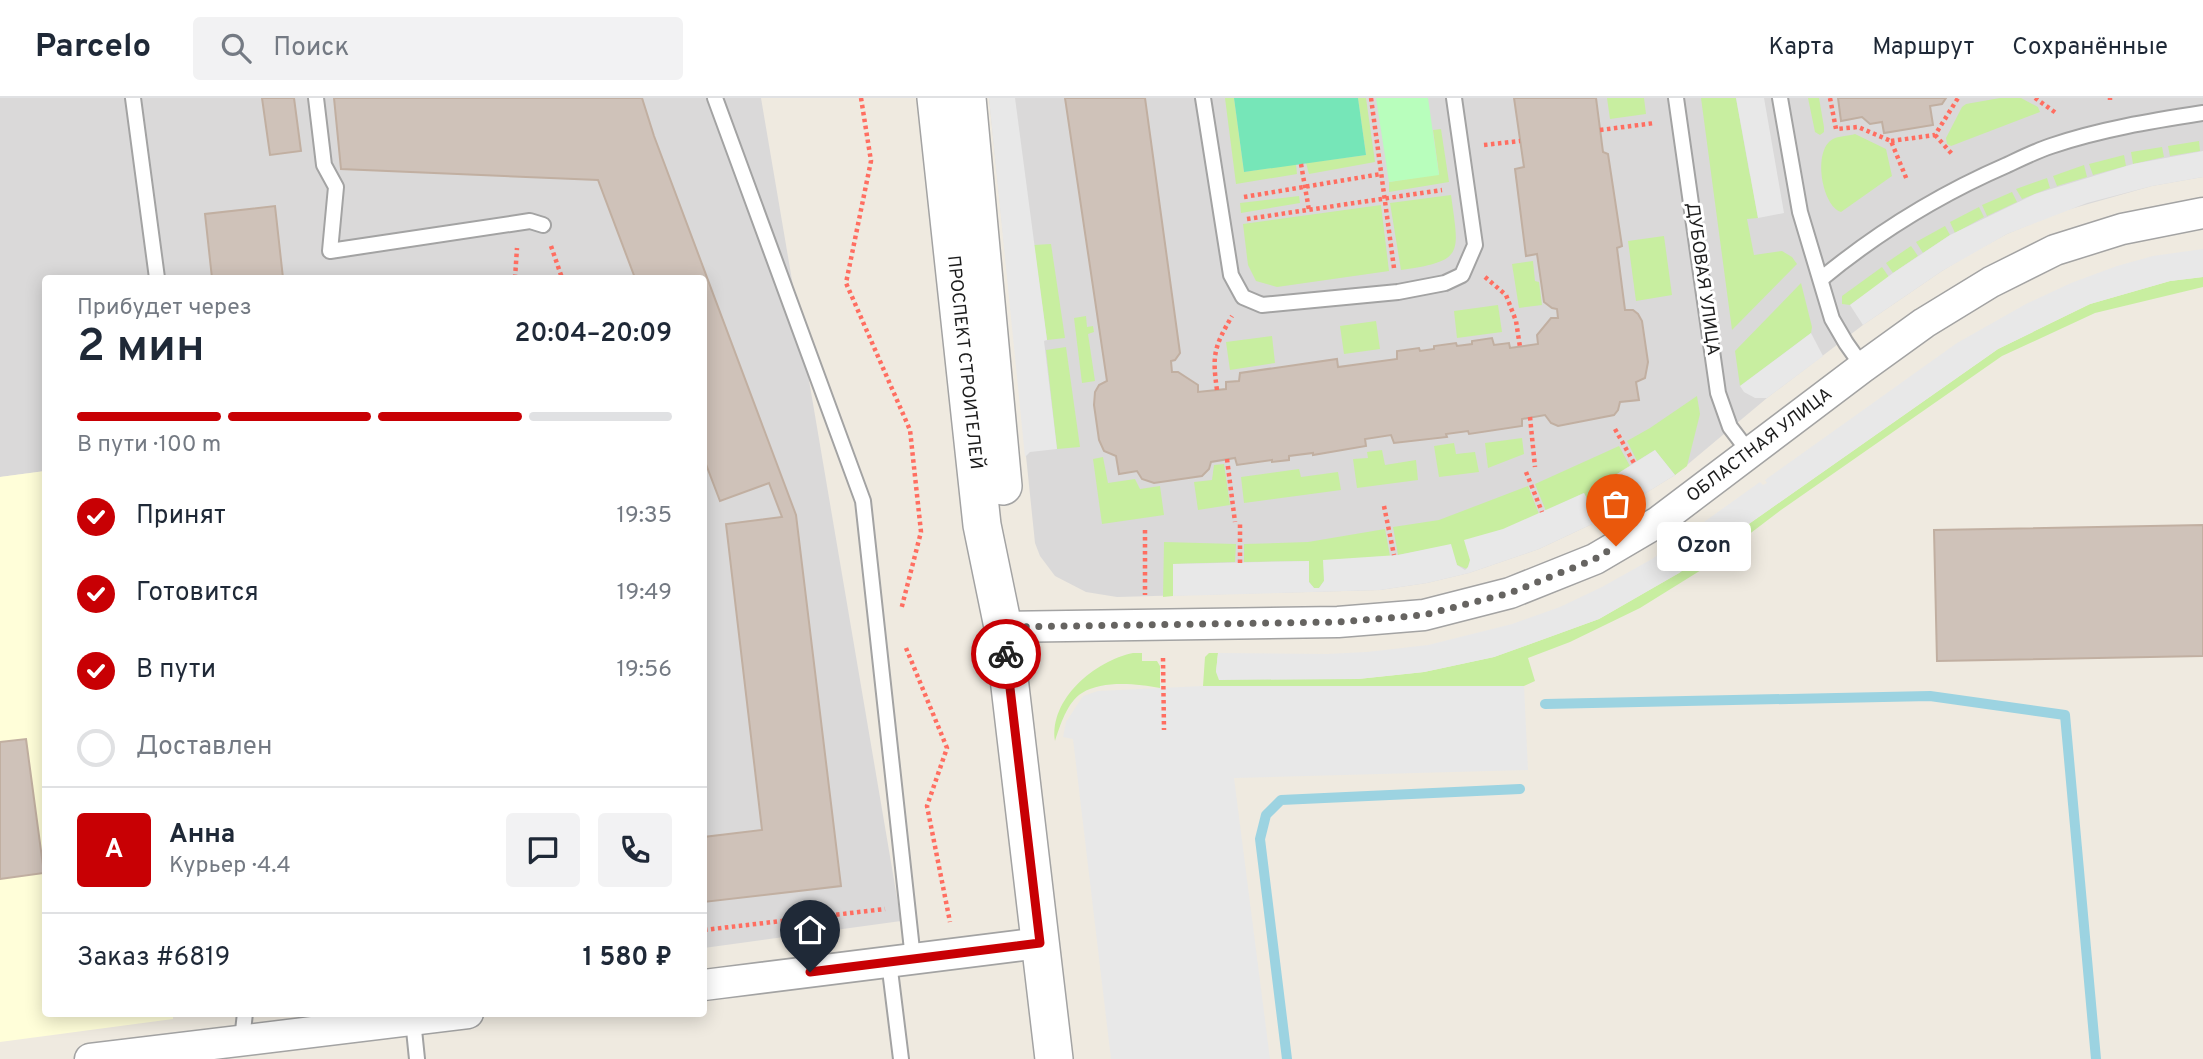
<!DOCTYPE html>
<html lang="ru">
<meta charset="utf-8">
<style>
body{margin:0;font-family:Overpass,sans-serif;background:#f2f2f3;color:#1f2937;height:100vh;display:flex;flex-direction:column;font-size:26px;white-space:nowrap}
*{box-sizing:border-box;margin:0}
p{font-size:23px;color:#747a83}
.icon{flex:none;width:38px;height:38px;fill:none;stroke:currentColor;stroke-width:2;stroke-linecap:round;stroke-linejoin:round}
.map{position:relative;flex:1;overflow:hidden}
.drawer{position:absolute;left:42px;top:177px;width:665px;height:742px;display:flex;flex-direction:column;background:#fff;border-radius:7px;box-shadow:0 4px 18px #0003}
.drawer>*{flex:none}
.pin{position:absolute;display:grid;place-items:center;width:60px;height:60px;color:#fff;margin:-72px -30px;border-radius:50% 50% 50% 0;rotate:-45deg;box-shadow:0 0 7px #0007}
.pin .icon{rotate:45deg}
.courier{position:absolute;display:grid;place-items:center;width:70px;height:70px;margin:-35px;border:5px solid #c80004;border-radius:50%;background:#fff;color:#222;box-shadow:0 2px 9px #0007}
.bubble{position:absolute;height:49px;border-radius:7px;background:#fff;box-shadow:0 4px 18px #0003;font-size:23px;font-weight:600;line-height:49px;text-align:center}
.head em{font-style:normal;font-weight:600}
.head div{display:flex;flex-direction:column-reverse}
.head{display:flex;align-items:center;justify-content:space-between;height:119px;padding:0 35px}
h1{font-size:46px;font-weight:600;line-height:52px}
.bar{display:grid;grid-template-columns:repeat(4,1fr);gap:10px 7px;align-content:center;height:84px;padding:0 35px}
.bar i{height:9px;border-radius:5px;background:#e0e1e3}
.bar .active{background:#c80004}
.bar p{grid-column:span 4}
.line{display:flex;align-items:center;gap:18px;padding:0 35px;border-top:2px solid #e0e1e3}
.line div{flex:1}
.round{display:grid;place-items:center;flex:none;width:74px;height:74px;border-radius:7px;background:#f2f2f3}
ol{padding:0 35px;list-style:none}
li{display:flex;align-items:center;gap:21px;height:77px}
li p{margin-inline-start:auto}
li .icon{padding:7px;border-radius:50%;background:#c80004;color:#fff;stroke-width:4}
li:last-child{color:#747a83}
li i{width:38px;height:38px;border:4px solid #e0e1e3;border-radius:50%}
header{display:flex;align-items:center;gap:42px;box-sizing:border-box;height:98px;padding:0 35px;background:#fff;border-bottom:2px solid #e0e1e3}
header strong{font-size:33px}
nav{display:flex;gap:38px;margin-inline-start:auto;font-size:24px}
.search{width:490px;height:63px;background:#f2f2f3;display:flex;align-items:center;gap:18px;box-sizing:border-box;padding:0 24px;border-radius:7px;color:#747a83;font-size:26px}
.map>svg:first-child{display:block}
.residential{fill:#dad9d9}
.education{fill:#fffed9}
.grass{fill:#c8eea0}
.park{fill:#b8febc}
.pitch{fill:#76e6b8}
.parking{fill:#e8e8e8}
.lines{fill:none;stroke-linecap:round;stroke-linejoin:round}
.stream{stroke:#9cd3e1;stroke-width:10}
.building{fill:#cfc2b9;stroke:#c1afa1;stroke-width:2}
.service-casing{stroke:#a3a3a3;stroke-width:18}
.minor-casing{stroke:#a3a3a3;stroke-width:33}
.tertiary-casing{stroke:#a3a3a3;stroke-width:40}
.path{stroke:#ff6e61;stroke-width:4.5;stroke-dasharray:3.5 3.5;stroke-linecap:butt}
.service{stroke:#fff;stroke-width:14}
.minor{stroke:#fff;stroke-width:30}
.tertiary{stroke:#fff;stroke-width:37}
.done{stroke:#666461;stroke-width:7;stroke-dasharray:0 12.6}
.route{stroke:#c80004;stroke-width:9}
.labels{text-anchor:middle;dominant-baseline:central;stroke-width:6;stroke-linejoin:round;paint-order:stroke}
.street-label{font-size:18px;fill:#1c1c1c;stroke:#fff}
</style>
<header>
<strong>Parcelo</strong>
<div class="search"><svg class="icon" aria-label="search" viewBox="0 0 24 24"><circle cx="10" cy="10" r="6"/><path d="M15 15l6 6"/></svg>Поиск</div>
<nav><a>Карта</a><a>Маршрут</a><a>Сохранённые</a></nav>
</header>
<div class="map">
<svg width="2203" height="961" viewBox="0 0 2203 961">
<rect width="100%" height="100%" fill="#efeae0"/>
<g class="residential">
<path d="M0,0H761L901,823L704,850V180H46L45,373L0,379Z"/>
<path d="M989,0H2203V79L2152,88L2060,114L2007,136L1970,156L1942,173L1863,227L1767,300L1675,377L1607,419L1539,451L1469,475L1427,485L1380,492L1117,499L1086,494L1055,478L1040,458L1035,445Z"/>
</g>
<path class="education" d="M45,373L46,915H173V921L0,944V379Z"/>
<g class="grass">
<path d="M1225,0H1234L1244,74L1296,66L1297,76L1236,86Z"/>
<path d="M1358,0H1366L1375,64L1309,76L1306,65L1366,57Z"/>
<path d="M1607,0H1644L1646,16L1610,21Z"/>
<path d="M1701,0H1736L1750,78L1774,75L1772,78L1751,81L1758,120L1747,121L1754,157L1782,153L1792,159L1797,166L1732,232Z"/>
<path d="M1808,0H1819L1824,29V34L1820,37L1815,34Z"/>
<path d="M2000,0H2021L2038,9L2040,14L1951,48L1947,46L1946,40L1962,9L1966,6Z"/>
<path d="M1441,31L1449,84L1389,94V84L1439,76L1433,32Z"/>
<path d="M1855,36L1886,51L1892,78L1841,114C1822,108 1812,52 1833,41C1838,38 1848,38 1855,36Z"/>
<path d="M2199,43L2200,53L2170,58L2168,48Z"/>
<path d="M2162,49L2164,59L2133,66L2131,54Z"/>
<path d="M2124,57L2126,68L2093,77L2089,66Z"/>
<path d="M2084,67L2087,79L2057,88L2053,78Z"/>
<path d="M2047,80L2050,90L2022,101L2016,91Z"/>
<path d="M2012,94L2017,104L1987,118L1982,107Z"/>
<path d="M1451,97C1459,156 1465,163 1401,172L1390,105Z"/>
<path d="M1299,98L1300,105L1241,115L1240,105Z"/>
<path d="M1381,107L1389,173L1277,189L1256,183L1248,167L1243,126Z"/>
<path d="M1979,109L1984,119L1955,135L1950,124Z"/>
<path d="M1945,128L1950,137L1923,155L1916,144Z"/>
<path d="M1664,138L1672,197L1636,203L1628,143Z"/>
<path d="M1051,146L1065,240L1047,242L1034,147Z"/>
<path d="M1911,148L1918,158L1893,175L1886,165Z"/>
<path d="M1533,163L1535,183L1539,184L1542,207L1519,210L1512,166Z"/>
<path d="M1882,169L1889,179L1850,207L1842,206V198Z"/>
<path d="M2203,179V189L2095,215L2002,258L1781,412L1706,469L1640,510L1570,544L1528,560L1535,583L1524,588H1203L1205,559L1209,555H1218L1216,574L1358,581L1424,574L1494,559L1599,521L1679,475L1998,251L2090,206L2170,183Z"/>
<path d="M1801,185L1812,229L1811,235L1740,288L1735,253Z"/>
<path d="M1498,207L1502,234L1457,240L1454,213Z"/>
<path d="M1086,218L1087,229L1093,228L1094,234L1088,236L1095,283L1082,285L1074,220Z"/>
<path d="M1376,223L1380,251L1344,256L1340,228Z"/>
<path d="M1272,238L1275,265L1230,272L1226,244Z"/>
<path d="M1066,249L1080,349L1057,351L1046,252Z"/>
<path d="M1697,298L1700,316L1687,368L1675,377L1655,352L1637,363L1627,343L1650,330Z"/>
<path d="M1522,340L1524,356L1488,370L1485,345Z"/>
<path d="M1454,345L1456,356L1475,354L1479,374L1439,379L1434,348Z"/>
<path d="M1619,348L1630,368L1598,388C1604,397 1613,407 1605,417L1601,418L1594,414L1584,395L1546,413L1535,386Z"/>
<path d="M1382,352L1385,367L1416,362L1418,382L1357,390L1353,361L1368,360L1367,354Z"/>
<path d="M1103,359L1108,385L1135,381L1140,391L1160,388L1164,417L1102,426L1093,361Z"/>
<path d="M1224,366L1230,407L1198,412L1194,384L1212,382L1214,367Z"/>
<path d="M1299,371L1301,379L1338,374L1341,392L1244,405L1241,379Z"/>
<path d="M1528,388L1539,416C1508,429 1482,441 1467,471L1457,467L1450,447L1398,457L1393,429L1439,422Z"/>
<path d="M1385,431L1390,458L1373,459L1324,483L1319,490H1314L1309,484L1308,463L1244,464V446L1308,444Z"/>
<path d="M1164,444L1236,446L1235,464L1173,466V498L1163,499Z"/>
<path d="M1133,555H1142V563H1157L1160,568V590C1137,586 1103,582 1082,595C1067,604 1060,628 1055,643C1049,601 1095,563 1133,555Z"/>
</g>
<path class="park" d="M1376,0H1428L1439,77L1389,84Z"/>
<path class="pitch" d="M1234,0H1358L1366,57L1244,74Z"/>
<g class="parking">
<path d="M989,0H1015L1047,242L1044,243L1057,351L1030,354L1025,359Z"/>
<path d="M1736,0H1764L1784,115L1758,120Z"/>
<path d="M2203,53V79L2152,88L2087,105L2007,136L1942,173L1863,227L1850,207L1893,175L1950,137L2035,96L2133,66Z"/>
<path d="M2203,151V179L2170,183L2090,206L1998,251L1679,475L1599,521L1494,559L1424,574L1358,581L1219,582L1216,574L1218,555L1327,556L1367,554L1428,547L1512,526L1560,509L1602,489L1652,461L1760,384L1763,387L1767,385L1765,382L1957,245L2026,206L2071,185L2117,168L2153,158Z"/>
<path d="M1811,235L1823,258L1767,300H1755L1744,294L1740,288Z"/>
<path d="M1655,352L1675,377L1607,419L1539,451L1469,475L1427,485L1380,492L1173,498V466L1309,463V484L1314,490H1319L1324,483L1323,462L1398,457L1451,446L1457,467L1465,472L1468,469L1470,462L1464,442L1503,431L1584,395L1594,414L1601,418L1605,417L1609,411V406L1598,388Z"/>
<path d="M1203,588H1524L1528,672L1234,680L1270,961H1111L1073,641L1063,639L1066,624L1083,598L1098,593Z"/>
</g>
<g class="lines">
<g class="stream">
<path d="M1545,606L1930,598L2065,617L2096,961"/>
<path d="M1287,961L1260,741L1266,717L1281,702L1520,691"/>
</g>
</g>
<g class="building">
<path d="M262,0H294L301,53L270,57Z"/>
<path d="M334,0H642L654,38L796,417L841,788L704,804V739L762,732L726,426L782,419L769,385L720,403L704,361V180H635L598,82L341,71Z"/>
<path d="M1065,0H1145L1180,255L1175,262L1171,263L1172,274H1178L1198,287V294L1226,291V284L1239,283L1240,275L1337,261L1338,269L1397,261V253L1419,250L1420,253L1434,251V248L1456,245L1457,248L1472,246V243L1492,240L1494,247L1509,245L1510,250L1538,246L1537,237L1551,220H1558L1557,211L1552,210L1544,204L1537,156L1526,158L1515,71L1524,69L1514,0H1596L1603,54L1608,56L1622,148L1617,150L1625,212H1633L1638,216L1642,223L1648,264L1645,280L1636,284L1639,302L1620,304L1618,312L1614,317L1558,328L1551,325L1545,317L1522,321V328L1469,336L1468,333L1446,336L1447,339L1394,345L1391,337L1365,341L1366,348L1313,357V355L1289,358V362L1272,364V362L1237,367L1235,360L1211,364L1209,371L1202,378L1154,385L1142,381L1137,373L1119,376L1116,358L1104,353L1099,342L1094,307L1095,294L1099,287L1107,283Z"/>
<path d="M1838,0H1946L1942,6L1930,8L1933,27L1884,35L1882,24L1870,26L1862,19L1841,23Z"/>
<path d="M275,108L283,180H212L205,116Z"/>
<path d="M2203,427V558L1937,563L1934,432Z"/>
<path d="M26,641L44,775L0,781V644Z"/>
</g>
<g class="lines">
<g class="service-casing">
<g id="service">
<path d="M133,0L157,180"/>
<path d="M316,0L324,67L336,89L330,153L530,123L543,127"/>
<path d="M715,0L863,403L913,861"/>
<path d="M1203,0L1231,177L1243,199L1262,207L1398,194L1445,185L1462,177L1475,147L1454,0"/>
<path d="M1676,0L1718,295L1730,329L1749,354"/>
<path d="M1780,0L1800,114L1832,221L1846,245L1863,269"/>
<path d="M1821,181C1878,134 1940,96 2007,67C2022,60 2036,53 2051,48C2101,31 2152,23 2203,15"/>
<path d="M889,864L901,961"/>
<path d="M413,922L417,961"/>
<path d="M242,942L245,915"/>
</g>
</g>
<g class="minor-casing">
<g id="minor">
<path id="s1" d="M1003,529L1338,524L1424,517L1510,495L1595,461L1658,424L1863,269L1924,225L1991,184L2055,152L2122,131L2203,115"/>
<path d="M704,887L1040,845"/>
<path d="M90,961L468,915"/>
</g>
</g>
<g class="tertiary-casing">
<g id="tertiary">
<path id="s2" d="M936,0L982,427L1003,529L1054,961"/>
<path d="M967,0L1003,388"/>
</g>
</g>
<g class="path">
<path d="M861,0L871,63L846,185L910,332L921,434L901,512"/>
<path d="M1371,0L1394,170"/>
<path d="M1830,0L1836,31L1858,29L1891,43L1907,82"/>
<path d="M2035,0L2056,15"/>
<path d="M2110,0V2"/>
<path d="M1600,32L1655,25"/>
<path d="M1935,37L1952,56"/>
<path d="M1891,43L1935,37L1958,0"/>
<path d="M1484,47L1520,43"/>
<path d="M1301,66L1309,112"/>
<path d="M1244,99L1381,76"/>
<path d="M1247,121L1442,92"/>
<path d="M551,148L562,180"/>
<path d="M1485,179L1506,197L1516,223L1520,249"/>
<path d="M515,180L517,150"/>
<path d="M1217,292C1212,257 1214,249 1232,218"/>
<path d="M1530,319L1535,369"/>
<path d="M1615,331L1634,365"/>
<path d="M1227,361L1235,424"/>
<path d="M1526,374L1542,414"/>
<path d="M1384,408L1394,457"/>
<path d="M1145,432V497"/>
<path d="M1240,465V423"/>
<path d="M906,550L947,650L927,708L950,824"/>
<path d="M1163,560L1164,632"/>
<path d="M704,832L885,811"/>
</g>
<use href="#service" class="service"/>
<use href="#minor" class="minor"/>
<use href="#tertiary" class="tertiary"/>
</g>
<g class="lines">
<path class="done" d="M1006,556L1003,529L1338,524L1424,517L1510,495L1595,461L1616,448"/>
<path class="route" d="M810,874L1040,845L1006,556"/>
</g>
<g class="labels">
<g class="street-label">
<text transform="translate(1702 181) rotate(82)">ДУБОВАЯ УЛИЦА</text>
<text stroke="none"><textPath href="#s2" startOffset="266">ПРОСПЕКТ СТРОИТЕЛЕЙ</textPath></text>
<text stroke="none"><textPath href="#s1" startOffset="802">ОБЛАСТНАЯ УЛИЦА</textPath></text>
</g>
</g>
</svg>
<div class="pin" style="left:1616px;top:448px;background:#ea580c"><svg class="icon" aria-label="bag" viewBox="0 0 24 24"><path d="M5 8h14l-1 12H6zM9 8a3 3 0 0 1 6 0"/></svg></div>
<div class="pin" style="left:810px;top:874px;background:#1f2937"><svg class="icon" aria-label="home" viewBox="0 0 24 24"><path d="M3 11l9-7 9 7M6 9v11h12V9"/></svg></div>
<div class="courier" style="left:1006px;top:556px"><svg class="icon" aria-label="bike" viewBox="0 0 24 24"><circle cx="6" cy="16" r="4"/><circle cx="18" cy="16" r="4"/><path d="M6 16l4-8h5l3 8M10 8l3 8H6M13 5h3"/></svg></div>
<div class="bubble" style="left:1657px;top:424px;width:94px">Ozon</div>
<section class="drawer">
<div class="head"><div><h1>2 мин</h1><p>Прибудет через</p></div><em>20:04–20:09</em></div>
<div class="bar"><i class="active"></i><i class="active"></i><i class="active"></i><i></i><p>В пути · 100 m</p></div>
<ol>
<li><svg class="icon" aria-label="check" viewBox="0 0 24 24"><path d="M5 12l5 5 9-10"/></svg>Принят<p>19:35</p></li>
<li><svg class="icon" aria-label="check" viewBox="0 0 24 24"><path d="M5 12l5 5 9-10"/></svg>Готовится<p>19:49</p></li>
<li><svg class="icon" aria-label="check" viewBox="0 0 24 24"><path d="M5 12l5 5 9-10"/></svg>В пути<p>19:56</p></li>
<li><i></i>Доставлен</li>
</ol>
<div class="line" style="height:126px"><b class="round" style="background:#c80004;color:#fff">А</b><div><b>Анна</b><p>Курьер · 4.4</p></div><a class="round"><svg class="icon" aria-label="chat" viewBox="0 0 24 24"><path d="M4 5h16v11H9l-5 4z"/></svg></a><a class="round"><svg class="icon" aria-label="phone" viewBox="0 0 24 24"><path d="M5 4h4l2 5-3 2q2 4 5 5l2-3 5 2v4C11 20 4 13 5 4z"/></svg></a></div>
<div class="line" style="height:91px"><div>Заказ #6819</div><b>1 580 ₽</b></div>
</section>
</div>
